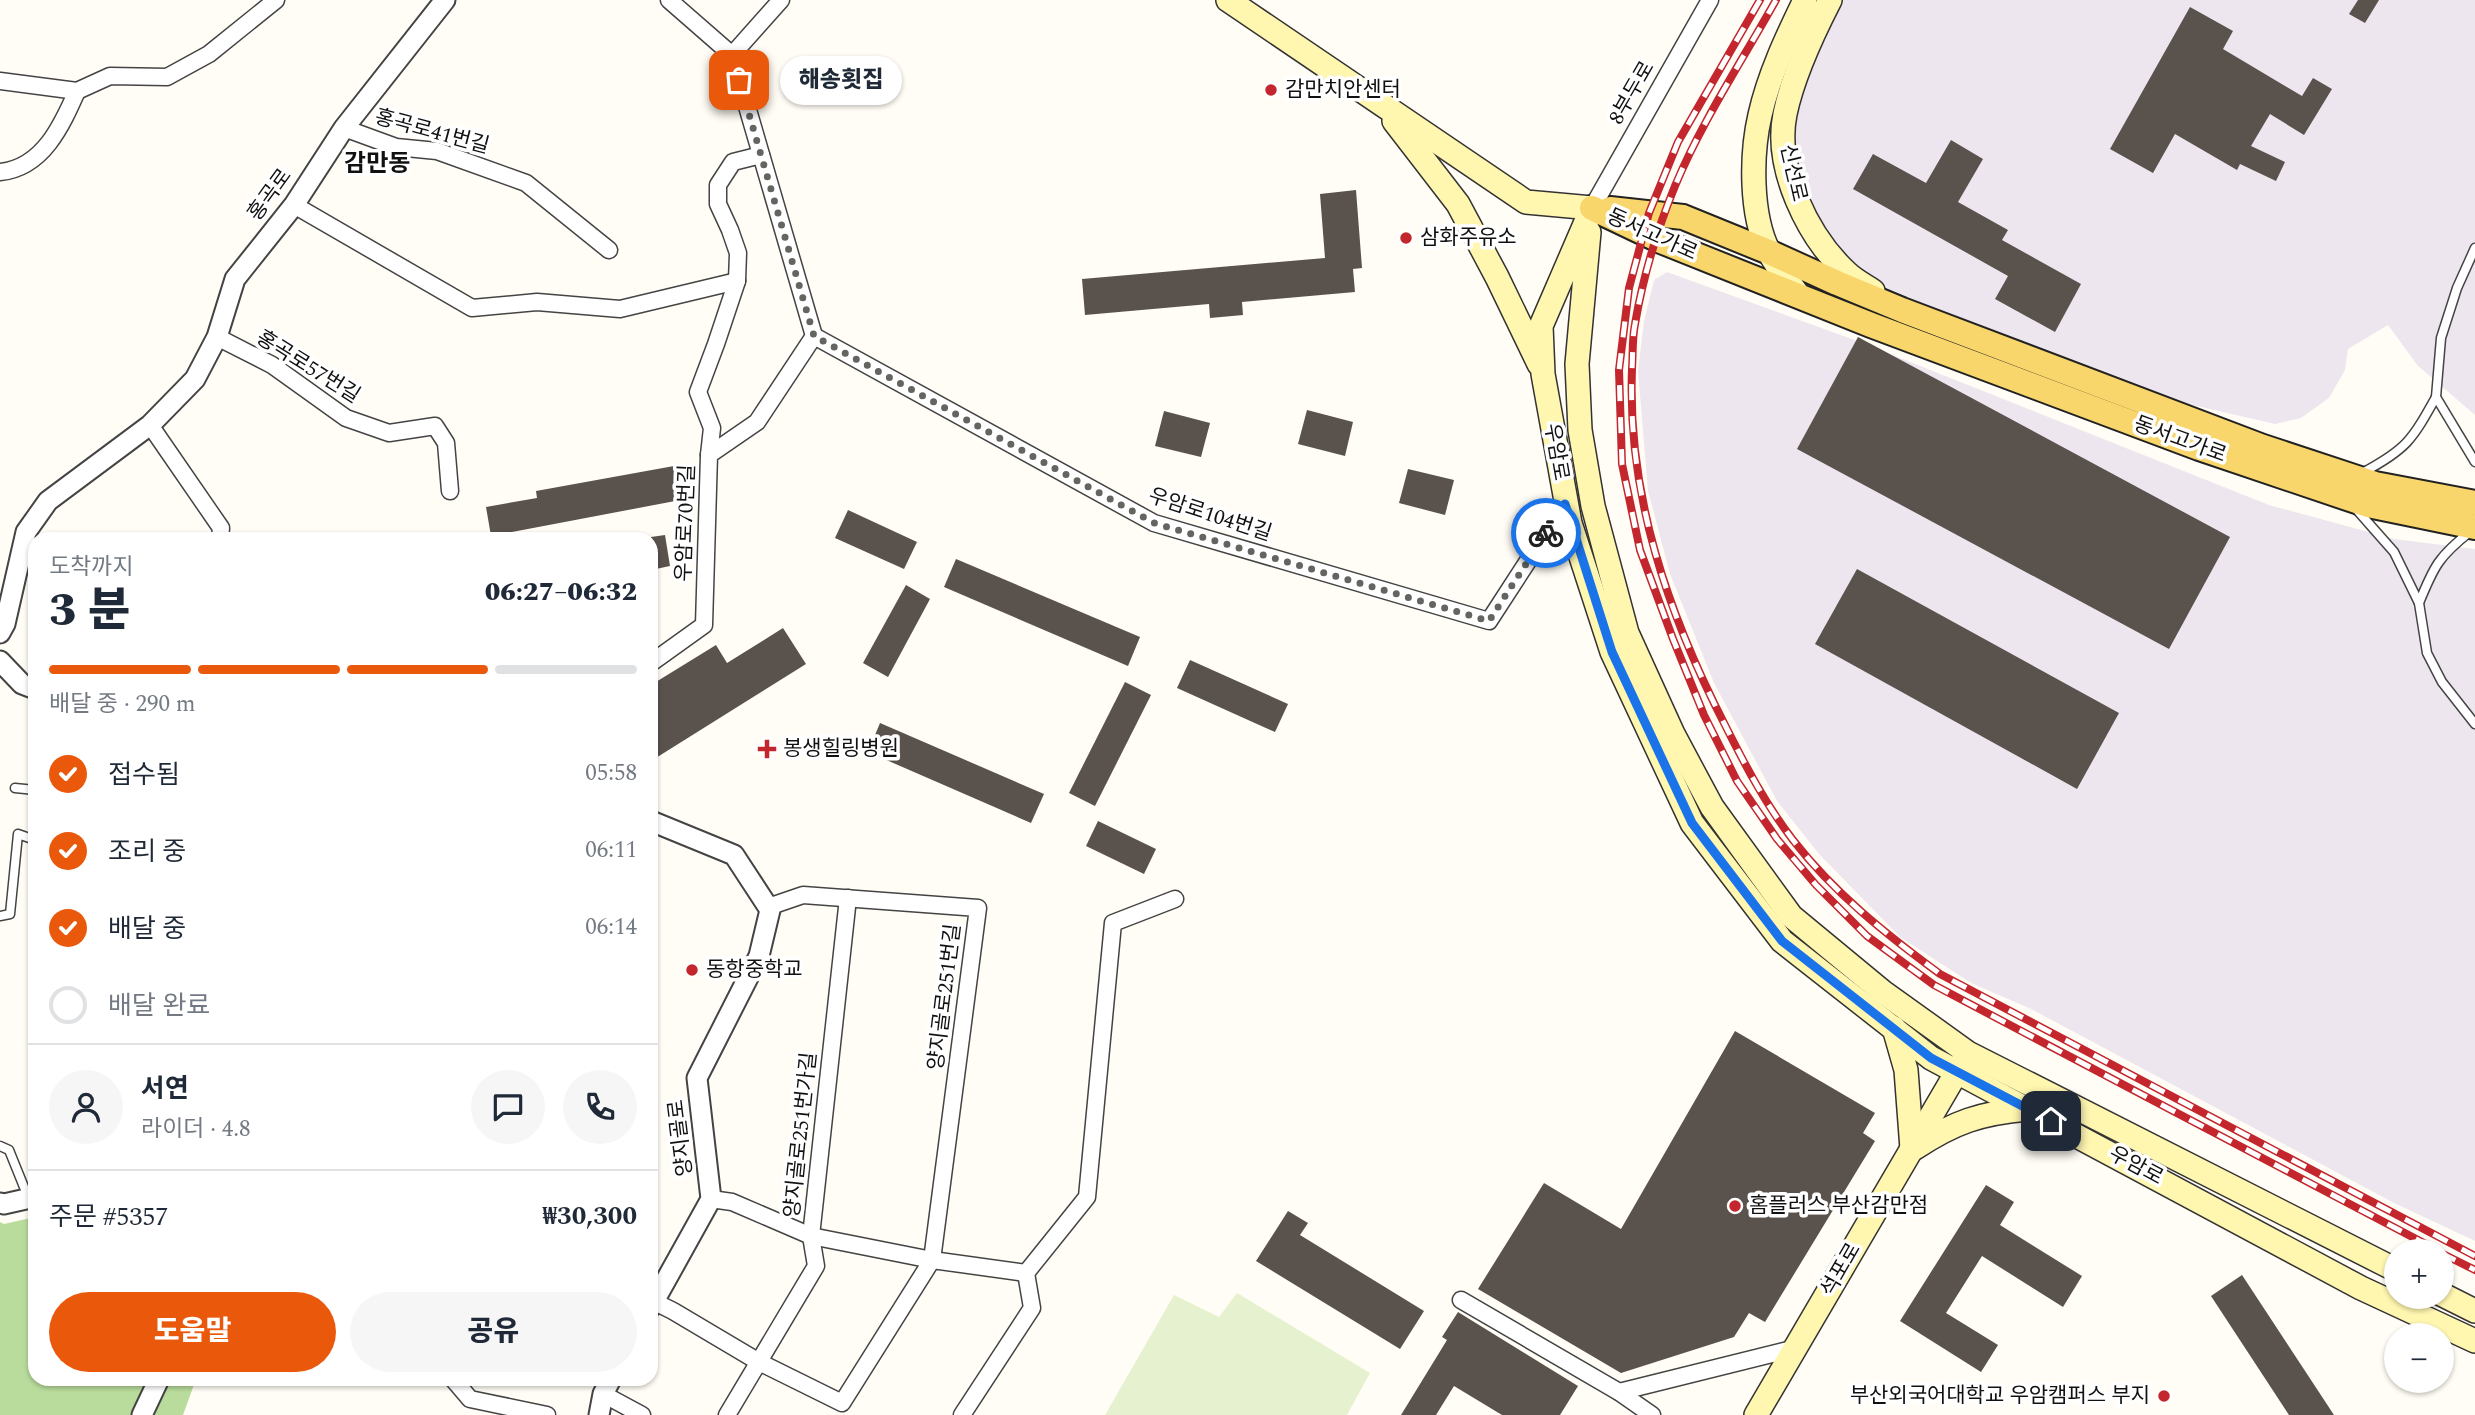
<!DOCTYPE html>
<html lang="ko">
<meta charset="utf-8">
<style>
body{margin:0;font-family:Spectral,"Noto Sans KR",serif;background:#f6f6f7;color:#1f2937;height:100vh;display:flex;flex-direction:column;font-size:26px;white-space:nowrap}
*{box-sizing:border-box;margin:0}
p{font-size:23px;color:#747a83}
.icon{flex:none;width:38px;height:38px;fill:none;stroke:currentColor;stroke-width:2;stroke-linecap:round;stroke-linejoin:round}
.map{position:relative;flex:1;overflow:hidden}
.sheet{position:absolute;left:28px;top:532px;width:630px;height:854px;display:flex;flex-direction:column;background:#fff;border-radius:21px;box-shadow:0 2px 5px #0004}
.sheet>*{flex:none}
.buttons{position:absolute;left:2384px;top:1239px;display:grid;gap:14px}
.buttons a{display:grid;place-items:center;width:70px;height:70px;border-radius:50%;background:#fff;box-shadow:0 2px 5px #0004;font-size:35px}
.pin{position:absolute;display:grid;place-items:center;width:60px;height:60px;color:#fff;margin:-30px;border-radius:14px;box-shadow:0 4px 10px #0006}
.courier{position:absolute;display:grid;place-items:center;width:70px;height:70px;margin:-35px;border:5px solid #1a73e8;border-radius:50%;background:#fff;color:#222;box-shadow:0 2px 9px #0007}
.bubble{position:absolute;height:49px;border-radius:24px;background:#fff;box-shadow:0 2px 5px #0004;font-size:23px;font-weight:800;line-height:49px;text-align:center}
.summary em{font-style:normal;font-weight:800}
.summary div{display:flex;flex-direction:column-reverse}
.summary{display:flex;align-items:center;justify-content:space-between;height:119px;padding:0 21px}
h1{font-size:46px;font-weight:800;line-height:52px}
.bar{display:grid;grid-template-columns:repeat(4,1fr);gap:10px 7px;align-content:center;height:84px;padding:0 21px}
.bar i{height:9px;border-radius:5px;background:#e0e1e3}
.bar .active{background:#ea580c}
.bar p{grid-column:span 4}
.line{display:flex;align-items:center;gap:18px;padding:0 21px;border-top:2px solid #e0e1e3}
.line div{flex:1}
.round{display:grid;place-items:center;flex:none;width:74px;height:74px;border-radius:37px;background:#f6f6f7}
ol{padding:0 21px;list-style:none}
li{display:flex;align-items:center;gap:21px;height:77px}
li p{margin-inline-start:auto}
li .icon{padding:7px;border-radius:50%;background:#ea580c;color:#fff;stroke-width:4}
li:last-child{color:#747a83}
li i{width:38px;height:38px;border:4px solid #e0e1e3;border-radius:50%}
.cta{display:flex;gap:14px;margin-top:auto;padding:14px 21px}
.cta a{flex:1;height:80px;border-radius:42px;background:#ea580c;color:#fff;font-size:28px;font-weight:800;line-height:80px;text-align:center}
.cta a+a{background:#f6f6f7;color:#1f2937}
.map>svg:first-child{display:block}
.industrial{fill:#eee6ef}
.forest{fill:#b9dc9c}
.pitch{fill:#e6f2cf}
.building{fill:#5a524d}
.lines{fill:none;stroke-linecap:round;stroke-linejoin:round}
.service-casing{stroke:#444;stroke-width:11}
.minor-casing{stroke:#444;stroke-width:19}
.tertiary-casing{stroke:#444;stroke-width:23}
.secondary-casing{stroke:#333;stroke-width:26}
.primary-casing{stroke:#222;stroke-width:28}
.service{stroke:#fff;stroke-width:8}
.minor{stroke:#fff;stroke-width:16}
.tertiary{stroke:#fff;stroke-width:19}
.secondary{stroke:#fff6b0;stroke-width:23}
.primary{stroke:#f9d66b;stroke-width:24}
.rail-casing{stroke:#c4262e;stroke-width:8}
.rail{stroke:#fff;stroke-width:5;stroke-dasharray:16;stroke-linecap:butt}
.done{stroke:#646461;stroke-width:7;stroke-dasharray:0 12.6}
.route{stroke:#1a73e8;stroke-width:9}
.poi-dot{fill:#c4262e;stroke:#fff;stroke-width:2.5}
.labels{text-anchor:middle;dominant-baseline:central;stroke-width:7;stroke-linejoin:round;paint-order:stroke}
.poi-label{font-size:21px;fill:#111;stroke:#fff;text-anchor:start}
.street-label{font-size:21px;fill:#111;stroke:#fff}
.quarter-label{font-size:24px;font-weight:bold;fill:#111;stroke:#fff}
</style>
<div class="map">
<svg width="2475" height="1415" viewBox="0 0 2475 1415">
<rect width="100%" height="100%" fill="#fffdf5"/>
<g class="industrial">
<path d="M1840,0H2475V415L2418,366L2388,325L2348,349L2345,370L2329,398L2301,418L2275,424L2166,399L1877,290L1813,220L1797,168L1793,134L1797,98Z"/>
<path d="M1667,272L1860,342L2269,505L2394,539L2475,549V1241L2394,1203L2031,1009L1971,983L1900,937L1819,854L1777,801L1714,683L1670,574L1648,491L1638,371L1644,321L1654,280Z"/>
</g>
<path class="forest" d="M35,1217V1379H196L183,1415H0V1222L4,1224Z"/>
<path class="pitch" d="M1237,1293L1370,1373L1347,1415H1105L1174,1295L1219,1317Z"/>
<g class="building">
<path d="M2358,0H2379L2365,23L2349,14Z"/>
<path d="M2190,7L2233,31L2223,49L2302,96L2313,78L2332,89L2304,135L2270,114L2251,146L2285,162L2276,181L2240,164L2237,170L2175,134L2153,173L2110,149Z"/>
<path d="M1951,140L1983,159L1958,202L2008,230L2002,240L2081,284L2055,332L1995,299L2008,276L1853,189L1873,154L1926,183Z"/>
<path d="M1356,190L1362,268L1353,269L1355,292L1242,302L1243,315L1210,318L1209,304L1085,315L1082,279L1325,258L1320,194Z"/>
<path d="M1858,337L2230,537L2169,649L1797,449Z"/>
<path d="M1307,410L1353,422L1345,456L1298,444Z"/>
<path d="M1164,411L1210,423L1201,457L1155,446Z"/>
<path d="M685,464L691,498L491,536L486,507L537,498L536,491Z"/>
<path d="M1408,469L1454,480L1445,515L1399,503Z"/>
<path d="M848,510L917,542L904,569L835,538Z"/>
<path d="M665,535L670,566L651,570V537Z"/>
<path d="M956,559L1140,637L1128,666L944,587Z"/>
<path d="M1857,569L2119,713L2077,789L1815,644Z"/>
<path d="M906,585L930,599L888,677L863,663Z"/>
<path d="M783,628L806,664L651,761V685L716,645L727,663Z"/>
<path d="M1190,660L1288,704L1275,732L1177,688Z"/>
<path d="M1125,682L1151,695L1095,806L1069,793Z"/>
<path d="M880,723L1044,794L1031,823L868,752Z"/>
<path d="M1098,821L1156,849L1144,874L1086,846Z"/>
<path d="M1735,1031L1875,1113L1863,1133L1875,1141L1765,1322L1749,1313L1734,1337L1621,1373L1478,1289L1544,1183L1621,1229Z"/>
<path d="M1986,1185L2014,1202L2000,1225L2082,1276L2063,1307L1982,1256L1946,1313L1998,1345L1981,1372L1900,1321Z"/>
<path d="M1288,1211L1308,1223L1300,1235L1424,1311L1400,1349L1256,1261Z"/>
<path d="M2242,1275L2334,1415H2289L2211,1296Z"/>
<path d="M1458,1312L1578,1386L1560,1415H1502L1454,1386L1436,1415H1401L1447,1340L1442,1337Z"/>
</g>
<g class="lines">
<g class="service-casing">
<g id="service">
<path d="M2436,397L2441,338L2457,288L2475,248"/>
<path d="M2362,473C2407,449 2412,440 2436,397L2475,462"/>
<path d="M2357,510L2394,552L2419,603C2434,566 2439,556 2471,531"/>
<path d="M2419,603L2427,653L2442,682L2475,724"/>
<path d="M15,788L35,790"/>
<path d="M0,916L10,914L18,834L35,840"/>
<path d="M0,1146L9,1150L28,1197"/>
</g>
</g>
<g class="minor-casing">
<g id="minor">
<path d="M669,0L732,55"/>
<path d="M0,81L77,91L110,76L167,77L209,54L276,0"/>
<path d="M344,128L396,147L437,151L526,183L609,250"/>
<path d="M0,172C43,168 62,125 77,91"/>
<path d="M294,205L472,308L537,302L620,309L737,281"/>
<path d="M1592,208L1710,0"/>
<path d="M814,336L1154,523L1489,621L1565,504"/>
<path d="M217,337L272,365L346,418L389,433L435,426L446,443L450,491"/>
<path d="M150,425L221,528L220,539"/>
<path d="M709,455L712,428L698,392L716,344L737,281L738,253L730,230L718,204V185L733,162L761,155"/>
<path d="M651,663L704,625L709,455L757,422L814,336L732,55L781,0"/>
<path d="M711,1199L732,1202L811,1236L932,1260L1026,1273"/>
<path d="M1026,1273L1087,1197L1113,923L1175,899"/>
<path d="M651,1300L673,1311L759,1362L842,1403L932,1260L978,908L803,895L768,907"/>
<path d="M1461,1300L1619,1392L1652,1415"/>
<path d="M453,1379L470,1399L547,1415"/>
<path d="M1619,1392L1796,1348"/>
<path d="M603,1394L642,1415"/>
<path d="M727,1415L816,1266L811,1236L848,898"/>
<path d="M962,1415L1032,1308L1026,1273"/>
</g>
</g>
<g class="tertiary-casing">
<g id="tertiary">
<path d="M0,633L5,624L26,532L48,501L150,425L195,379L217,337L235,279L294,205L344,128L445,0"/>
<path d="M0,661L22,684L35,689"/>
<path d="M651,821L734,855L770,910L759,956L697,1078L711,1199L651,1307"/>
<path d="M0,1203L4,1204L35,1197"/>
<path d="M142,1415L159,1379"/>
<path d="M599,1415L603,1394L611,1379"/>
</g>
</g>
<g class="secondary-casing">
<g id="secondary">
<path d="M1228,0L1526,202L1592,208"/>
<path d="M1830,0C1812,35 1793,75 1785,114C1774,168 1808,237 1847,273C1854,280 1864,285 1873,291"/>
<path d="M1394,121L1458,204L1497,277L1539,364"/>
<path d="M1592,208L1541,326L1543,374L1570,523L1612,652L1692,823L1782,941L1931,1058L2361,1288L2475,1341"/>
<path d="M1589,232L1577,364L1580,430L1593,506L1627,633L1673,734L1712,807L1791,916L1883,992L1968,1053L2396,1270"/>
<path d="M1799,296C1789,282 1777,267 1769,252C1750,215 1751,154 1760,115C1769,75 1787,37 1805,0"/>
<path d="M1894,1028L1906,1070L1912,1149"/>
<path d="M1915,1148C1954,1122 1981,1113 2028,1109"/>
<path d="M2441,1294L2475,1311"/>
<path d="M1756,1415L1965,1058"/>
</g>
</g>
<g class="primary-casing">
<g id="primary">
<path d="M1592,208L1661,241L1871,325L2199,448L2368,505L2475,527"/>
<path d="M1610,209L1683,217L1769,252L1837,283L1902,310L2263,447L2375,484L2475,503"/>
</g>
</g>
<use href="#service" class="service"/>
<use href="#minor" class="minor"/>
<use href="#tertiary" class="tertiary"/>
<use href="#secondary" class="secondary"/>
<use href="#primary" class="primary"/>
<g class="rail-casing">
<g id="rail">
<path d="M1760,0L1678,142L1649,213L1629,288L1619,370L1622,464L1640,550L1673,639L1704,715L1737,781L1777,839L1816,885L1867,936L1934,985L2439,1251"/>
<path d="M1776,0C1742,61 1702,121 1675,186C1657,230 1643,277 1635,324C1632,339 1633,354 1632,369C1627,495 1668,614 1725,725C1745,765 1766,805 1793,840C1834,893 1887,935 1940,974L2475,1256"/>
<path d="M2441,1253L2475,1270"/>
</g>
</g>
<use href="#rail" class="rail"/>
</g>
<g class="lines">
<path class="done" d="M739,80L814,336L1154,523L1489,621L1546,533"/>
<path class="route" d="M1546,533L1565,504L1612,652L1692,823L1782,941L1931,1058L2051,1121"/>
</g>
<g class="poi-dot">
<circle cx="1271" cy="90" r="7"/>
<circle cx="1406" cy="238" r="7"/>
<path d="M763.5 738.5h7v7h7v7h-7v7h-7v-7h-7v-7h7z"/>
<circle cx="692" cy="970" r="7"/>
<circle cx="1735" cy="1206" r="7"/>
<circle cx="2164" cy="1396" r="7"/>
</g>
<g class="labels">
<g class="poi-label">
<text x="1285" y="90">감만치안센터</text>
<text x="1420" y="238">삼화주유소</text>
<text x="783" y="749">봉생힐링병원</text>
<text x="706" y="970">동항중학교</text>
<text x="1749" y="1206">홈플러스 부산감만점</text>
<text x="2150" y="1396" text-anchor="end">부산외국어대학교 우암캠퍼스 부지</text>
</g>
<g class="street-label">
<text transform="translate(1632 93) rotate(-60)">8부두로</text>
<text transform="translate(432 132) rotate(15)">홍곡로41번길</text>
<text transform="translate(1793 173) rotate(77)">신선로</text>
<text transform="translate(270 195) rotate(-54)">홍곡로</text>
<text transform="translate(1652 235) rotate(24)">동서고가로</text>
<text transform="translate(308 367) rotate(32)">홍곡로57번길</text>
<text transform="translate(2180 440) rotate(20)">동서고가로</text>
<text transform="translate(1556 452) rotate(80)">우암로</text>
<text transform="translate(1210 515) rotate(18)">우암로104번길</text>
<text transform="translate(686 523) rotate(-88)">우암로70번길</text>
<text transform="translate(945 997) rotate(-83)">양지골로251번길</text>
<text transform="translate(801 1135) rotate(-84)">양지골로251번가길</text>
<text transform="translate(681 1138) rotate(-97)">양지골로</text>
<text transform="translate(2136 1166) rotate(28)">우암로</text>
<text transform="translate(1841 1270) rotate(-60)">석포로</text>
</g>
<g class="quarter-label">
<text x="377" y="164">감만동</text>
</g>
</g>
</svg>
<div class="buttons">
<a>+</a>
<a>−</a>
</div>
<div class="pin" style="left:739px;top:80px;background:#ea580c"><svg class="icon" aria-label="bag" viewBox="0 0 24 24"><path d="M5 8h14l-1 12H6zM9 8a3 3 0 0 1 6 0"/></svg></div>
<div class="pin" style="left:2051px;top:1121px;background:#1f2937"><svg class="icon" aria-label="home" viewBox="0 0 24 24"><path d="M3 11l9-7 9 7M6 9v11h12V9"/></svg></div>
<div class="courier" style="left:1546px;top:533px"><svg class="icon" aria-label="bike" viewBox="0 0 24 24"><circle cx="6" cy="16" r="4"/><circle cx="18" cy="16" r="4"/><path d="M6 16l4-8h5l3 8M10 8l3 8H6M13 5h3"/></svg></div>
<div class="bubble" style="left:780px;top:56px;width:122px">해송횟집</div>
<section class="sheet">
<div class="summary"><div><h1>3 분</h1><p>도착까지</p></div><em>06:27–06:32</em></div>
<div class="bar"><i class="active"></i><i class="active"></i><i class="active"></i><i></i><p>배달 중 · 290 m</p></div>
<ol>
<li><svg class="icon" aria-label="check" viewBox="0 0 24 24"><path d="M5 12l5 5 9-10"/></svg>접수됨<p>05:58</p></li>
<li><svg class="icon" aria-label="check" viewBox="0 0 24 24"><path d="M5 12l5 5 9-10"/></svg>조리 중<p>06:11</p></li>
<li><svg class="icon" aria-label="check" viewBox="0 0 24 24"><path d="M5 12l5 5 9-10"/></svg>배달 중<p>06:14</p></li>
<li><i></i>배달 완료</li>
</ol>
<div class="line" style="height:126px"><a class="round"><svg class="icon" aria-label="person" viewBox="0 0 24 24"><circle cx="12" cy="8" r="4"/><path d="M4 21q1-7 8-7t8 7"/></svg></a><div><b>서연</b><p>라이더 · 4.8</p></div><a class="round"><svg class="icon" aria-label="chat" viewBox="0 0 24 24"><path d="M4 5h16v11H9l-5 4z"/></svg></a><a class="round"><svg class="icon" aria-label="phone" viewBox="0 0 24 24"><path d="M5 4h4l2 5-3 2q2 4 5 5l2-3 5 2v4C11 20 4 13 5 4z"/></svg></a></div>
<div class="line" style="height:91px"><div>주문 #5357</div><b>₩30,300</b></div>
<div class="cta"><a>도움말</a><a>공유</a></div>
</section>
</div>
